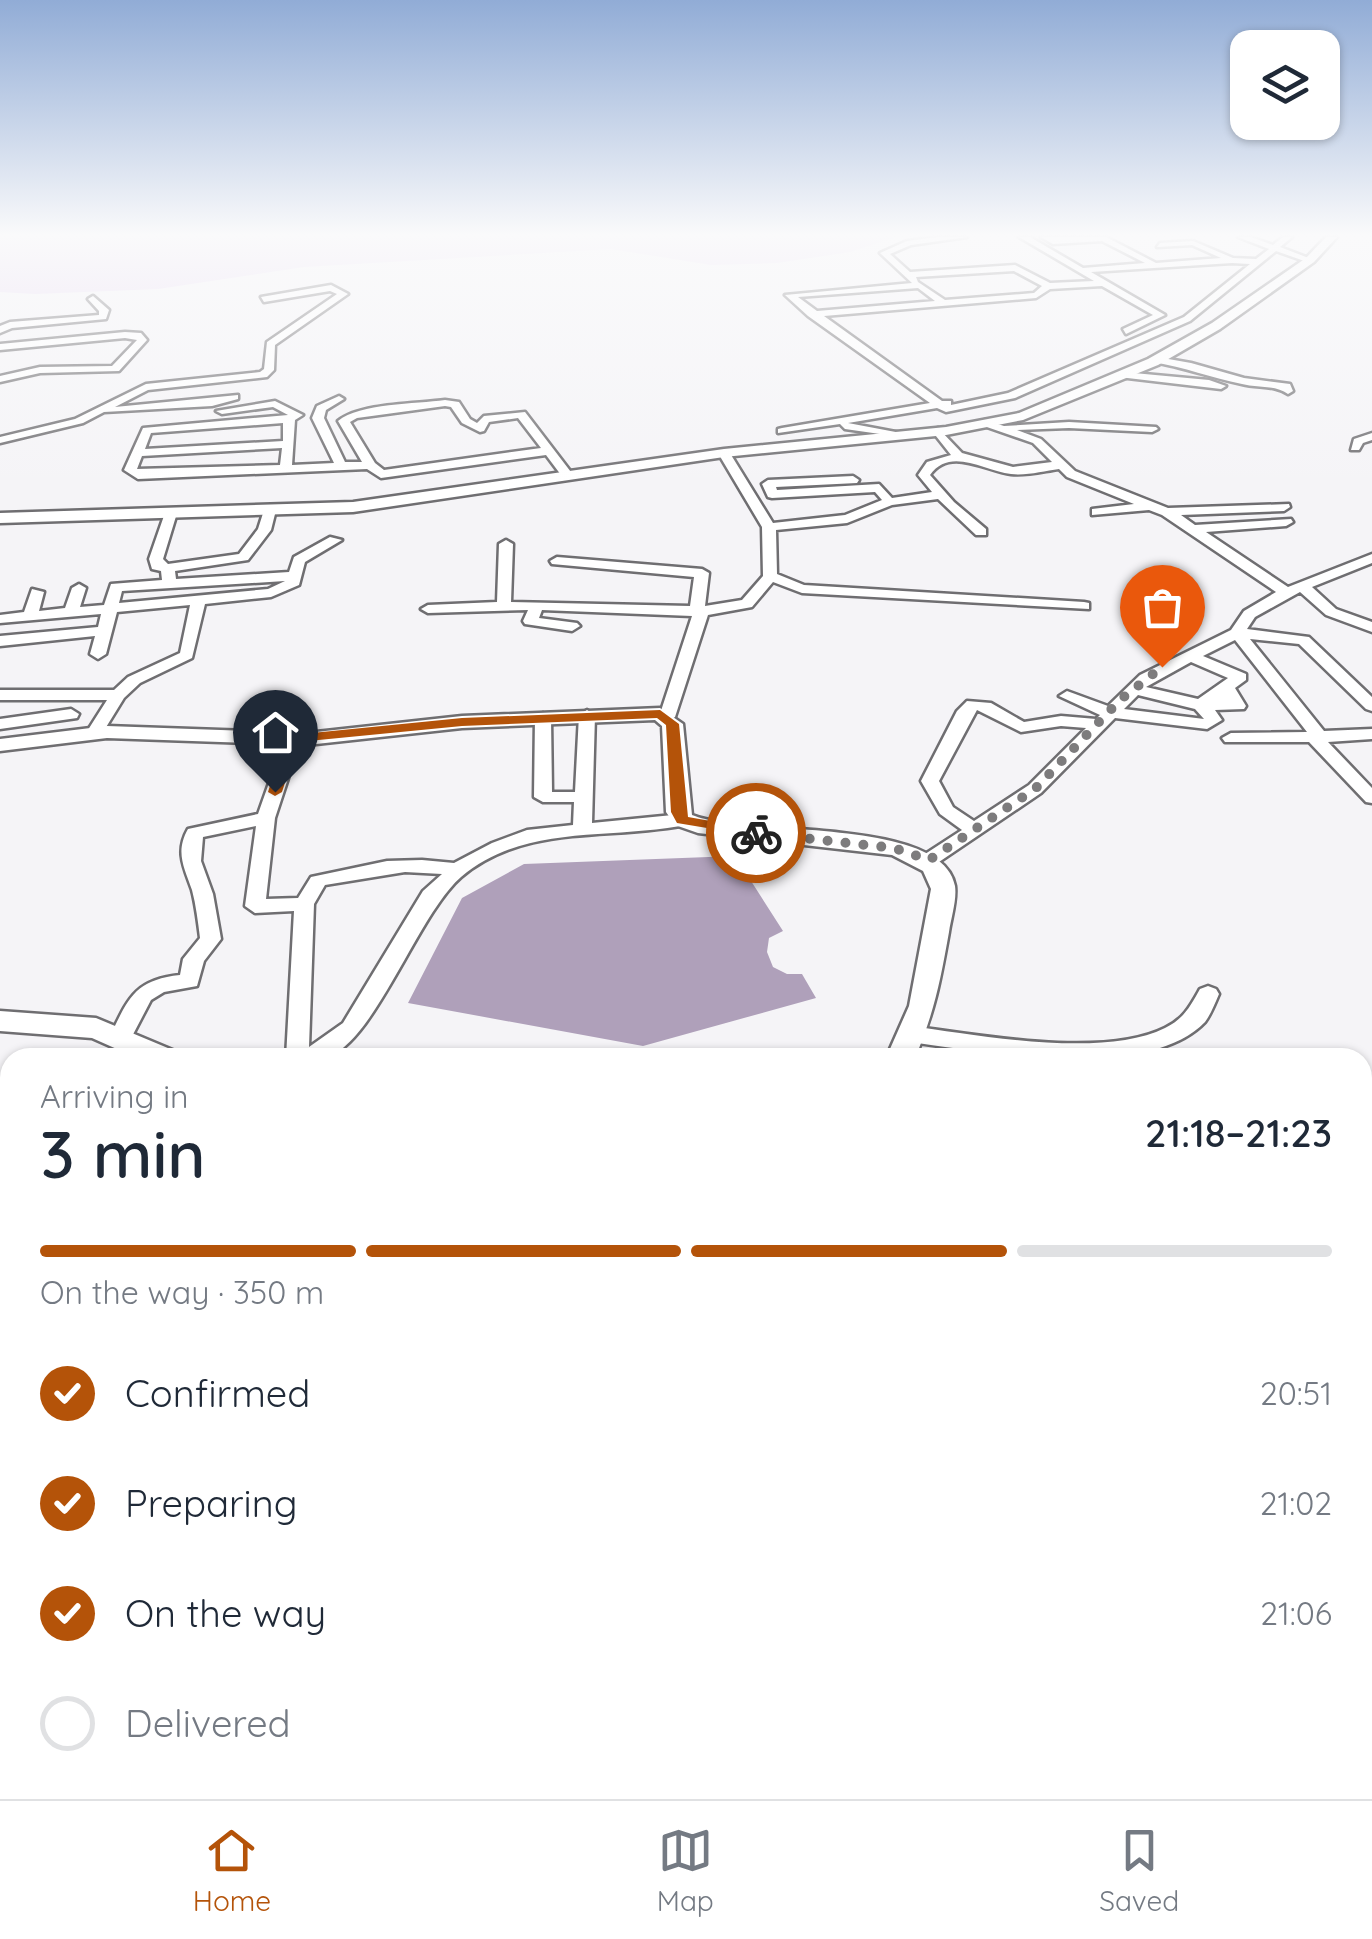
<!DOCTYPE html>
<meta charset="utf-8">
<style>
body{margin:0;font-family:Quicksand,sans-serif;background:#f6f6f7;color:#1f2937;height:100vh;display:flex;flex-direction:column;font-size:38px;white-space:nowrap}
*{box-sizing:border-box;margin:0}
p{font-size:32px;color:#747a83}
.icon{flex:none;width:55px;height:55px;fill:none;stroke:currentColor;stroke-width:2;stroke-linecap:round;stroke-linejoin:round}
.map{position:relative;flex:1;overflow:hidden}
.sheet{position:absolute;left:0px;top:1048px;width:1372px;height:752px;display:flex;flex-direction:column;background:#fff;border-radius:30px 30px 0 0;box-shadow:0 2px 8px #0004}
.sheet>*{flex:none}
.fabs{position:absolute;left:1230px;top:30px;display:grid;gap:20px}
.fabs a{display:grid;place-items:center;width:110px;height:110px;border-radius:20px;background:#fff;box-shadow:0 2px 8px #0004;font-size:50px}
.pin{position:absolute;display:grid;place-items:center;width:85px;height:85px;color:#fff;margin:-102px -42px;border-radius:50% 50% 50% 0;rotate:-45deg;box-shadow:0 0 10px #0007}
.pin .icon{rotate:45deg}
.courier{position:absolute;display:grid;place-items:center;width:100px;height:100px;margin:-50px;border:8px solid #b45309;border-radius:50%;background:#fff;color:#222;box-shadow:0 2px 12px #0007}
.head em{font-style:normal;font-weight:600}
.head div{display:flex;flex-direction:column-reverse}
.head{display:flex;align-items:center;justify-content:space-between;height:170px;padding:0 40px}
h1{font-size:65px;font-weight:600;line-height:75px}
.bar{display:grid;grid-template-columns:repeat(4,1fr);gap:15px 10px;align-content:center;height:120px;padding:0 40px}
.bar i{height:12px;border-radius:8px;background:#e0e1e3}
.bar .selected{background:#b45309}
.bar p{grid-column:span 4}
ol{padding:0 40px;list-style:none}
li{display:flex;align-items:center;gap:30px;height:110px}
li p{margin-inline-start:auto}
li .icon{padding:10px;border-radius:50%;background:#b45309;color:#fff;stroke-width:4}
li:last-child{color:#747a83}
li i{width:55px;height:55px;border:5px solid #e0e1e3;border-radius:50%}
.menu{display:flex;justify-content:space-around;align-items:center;height:140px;border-top:2px solid #e0e1e3;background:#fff;font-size:28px;color:#747a83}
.menu a{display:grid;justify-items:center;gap:5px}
.menu .selected{color:#b45309}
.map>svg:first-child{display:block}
.green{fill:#e8daf2}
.water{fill:#afa0ba}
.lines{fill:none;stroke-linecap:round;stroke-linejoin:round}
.minor-casing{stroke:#6f6e71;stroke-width:5}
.tertiary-casing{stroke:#6f6e71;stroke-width:5}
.minor{fill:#fff;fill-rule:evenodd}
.tertiary{fill:#fff;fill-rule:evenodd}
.route{fill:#b45309}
.done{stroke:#7d7c7d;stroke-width:10;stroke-dasharray:0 18}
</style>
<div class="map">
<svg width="1372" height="1799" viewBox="0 0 1372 1799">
<rect width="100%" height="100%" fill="#f5f4f7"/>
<path class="green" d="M0,237H896L850,252L777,263L711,265L611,249L304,267L158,289L35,294L0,292Z"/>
<path class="water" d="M735,856L783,931L769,938L767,952L773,967L787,974H802L816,998L643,1046L408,1003L462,898L524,864Z"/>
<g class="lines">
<g class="minor-casing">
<g id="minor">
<path d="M938,237H967L911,245L890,254L910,272L1015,265L1050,283L1094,281L1019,237H1030L1083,268L1145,263L1102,241L1053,244L1041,237H1106L1156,263L1221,258L1192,245L1157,247L1160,243L1193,241L1233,258L1256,259L1269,249L1238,237H1251L1273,245L1283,237H1292L1280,247L1314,260L1310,263L1276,251L1190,321L1015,398L946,412L937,408L848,423L901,433V437L845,429L840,424L778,433V429L782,428L930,403L808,316L785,295L912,283L880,253L907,241ZM1232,263L1250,264L1184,317L1008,393L951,405V401H942L824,316L1036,298L1050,289L1102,286L1153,315L1123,329L1126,334L1165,315L1091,272ZM1014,271L1042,286L1034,293L945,300L918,282L916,277ZM918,288L935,301L817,311L798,297Z"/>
<path d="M331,285L348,294L275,345L274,370L267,377L148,390L115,407L238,395V399L212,406L104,412L83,423L0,443V437L75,419L146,384L260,372L264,369L267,342L337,294L330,291L264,302L261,297Z"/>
<path d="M93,296L109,310L106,319L12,328L0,333V326L10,322L99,315V311L88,299Z"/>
<path d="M125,332L141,333L147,340L119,371L40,373L0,382V376L40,367L112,366L137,340L125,338L0,350V344Z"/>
<path d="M1157,357L1191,363L1244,378L1290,384L1293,391L1288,394C1276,385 1258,388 1242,384C1212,378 1184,367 1153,362Z"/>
<path d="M1123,372L1209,380L1226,386L1221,389L1119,377V373Z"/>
<path d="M339,396L344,399L326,410L324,418L345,462H362L338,421C360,403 416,404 445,400L459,402L470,419L477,423L484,416L525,412L574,476L564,479L546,455L381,478L367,469L138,479L124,470L143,428L288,415L273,407L222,414L216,411L275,401L303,415L295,420L292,465L334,463L312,418L317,406ZM445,406L451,407L462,423L480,432L484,431L489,422L518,418L541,448L384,470L375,463L350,422L357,418ZM283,423V441L145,449L151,433ZM282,448L280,465L137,469L142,456Z"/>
<path d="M985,420L1004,426L1069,422L1156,427L1158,429L1152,432L1069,428L1017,430L1041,439L1075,471L1168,508L1289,504L1290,507L1284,511L1181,515L1195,525L1291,519L1293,522L1286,526L1206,532L1288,587L1372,554V563L1312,587L1336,609L1372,622V632L1326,615L1300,592L1255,617L1247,629L1309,637L1372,697V711L1366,709L1299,644L1250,639L1324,731L1372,729V739L1328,742L1372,788V803L1366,802L1309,742H1225L1222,738L1231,733L1307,732L1235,640L1203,656L1246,674V680L1235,688L1246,706L1244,709L1215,710L1222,720L1207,729L1115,718L1041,793L936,864H922L919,860L922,856L962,830L940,814L921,781L957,711L967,701L991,703L1024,722L1061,716L1096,719L1100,715L1059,696L1067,691L1108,706L1140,675L1231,630L1244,611L1276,592L1162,515L1149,510L1092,515V509L1134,504L1067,477L1059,469C1044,471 1026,476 1011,474C985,471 950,446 930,475L954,502L986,529V535H976L938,499L892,505L847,523L776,530L777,574L804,585L1084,602L1089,603V609L802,593L773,582L752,607L708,615L675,717L667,722L659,717L692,616L542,610L539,618L577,623L580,626L572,631L525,624L523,621L528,610L428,613L421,609L428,605L497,602L499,544L506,540L513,544L511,602L690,606L694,577L552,564L550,561L557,557L702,569L709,573L705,606L742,600L763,576L762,527L718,453L720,450H728L773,523L845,515L882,500L875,492L772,498L768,497L762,484L768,480L853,476L859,480L857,483L776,487L777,490L879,484L892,498L932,492L918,475L927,462L951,455L932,431L938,428L962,453L1013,467L1052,462L1033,443L981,425L979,423ZM1191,662L1228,678L1198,699L1146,687ZM1138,695L1195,709L1204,719L1124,709ZM977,710L1021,732L1061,726L1086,728L1029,785L974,821L953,807L939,781Z"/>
<path d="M1372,433V440L1363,443L1359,450H1351L1354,439Z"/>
<path d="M265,507L276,510L271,530L248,560L175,571L176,579L289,572L294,557L330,537L342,540L305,562L299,585L271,597L205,604L192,658L140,683L124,698L100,737H88L86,733L107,700H0V690H114L128,677L180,653L190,605L117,612L106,654L98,659L90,654L95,636L0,646V636L98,627L101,614L0,623V615L24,612L32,589L44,592L39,611L65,608L72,588L79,584L86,588L80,607L104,605L111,584L162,580L161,571L152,569L149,559L166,510L177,513L163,559L168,564L239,554L258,529ZM285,581L268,589L119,603L122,591Z"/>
<path d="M71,709L79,714L77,718L0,729V719Z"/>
<path d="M587,710L595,715L592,823L683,814L690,816L692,820L690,824C613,841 526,822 461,877C417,915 373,1047 324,1058C313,1060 297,1058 286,1058L294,911L255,913L245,906L256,826L203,837L201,861L213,894L221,939L204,961L197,986L164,992L151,1000L128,1044H112L109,1038C128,1000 133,980 180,975L183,959L200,938C198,922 196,905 192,890C184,867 175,852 188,829L258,814L286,735L292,734L301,739L275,818L266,899L298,898L311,877L387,861L422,860L454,863L492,843L527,830L573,825L574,802H543L534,797L535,718L543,713L551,718L552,792H575L579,715ZM405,872L442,874L423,891L343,1023L309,1047L314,904L325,885Z"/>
<path d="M1208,986L1216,989L1219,994C1215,1003 1211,1014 1205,1022C1148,1082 985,1052 910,1042L902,1040L899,1034L902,1028L910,1026C978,1035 1103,1059 1165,1028C1184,1019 1191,1005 1200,989Z"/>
<path d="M0,1089L10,1094V1121L0,1116Z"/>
<path d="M10,1148V1168L0,1169V1149Z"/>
<rect x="0" y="1289" width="10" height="24"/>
<rect x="0" y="1423" width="10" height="28"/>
<path d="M1362,1461L1372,1462V1492L1362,1491Z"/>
<rect x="0" y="1664" width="10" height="34"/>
<path d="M10,1772V1790H29L28,1799H0V1776Z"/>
</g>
</g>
<g class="tertiary-casing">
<g id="tertiary">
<path d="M1326,237H1337L1314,262L1220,329L1158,365L1023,420L946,435L724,457L353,512L0,523V513L353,502L724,449L946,427L1019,413L1148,359L1212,323L1306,258Z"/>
<path d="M660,708L683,724L692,815C746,837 943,816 955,886C957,900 951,918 949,932C940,982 935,1010 915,1058H886L909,1006L931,889L923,871L892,855L698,833L675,825L666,812L662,726L655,720L462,728L307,745L107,738L0,751V739L107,726L307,733L462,716Z"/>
<path d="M0,1011L96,1018L175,1051L179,1058H137L92,1038L0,1031Z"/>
<path d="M1362,1209L1372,1210V1236H1362Z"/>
<path d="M1277,1790H1323L1326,1799H1280Z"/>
</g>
</g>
<use href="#minor" class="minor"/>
<use href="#tertiary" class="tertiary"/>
</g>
<linearGradient id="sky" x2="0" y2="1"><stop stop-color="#91acd6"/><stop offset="0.48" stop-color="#fafafb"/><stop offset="1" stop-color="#fafafb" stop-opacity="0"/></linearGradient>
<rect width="1372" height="489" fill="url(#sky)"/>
<path class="route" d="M660,710L679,724L688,817L761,830V837L677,823L671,812L666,725L657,718L462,726L298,742L282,792L275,796L268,792L285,739L292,735L462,718Z"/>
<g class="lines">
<path class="done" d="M756,833L894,848L929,860L1035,789L1120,700L1162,667"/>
</g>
</svg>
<div class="fabs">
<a><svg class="icon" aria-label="layers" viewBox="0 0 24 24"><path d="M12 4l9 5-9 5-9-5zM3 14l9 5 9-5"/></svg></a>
</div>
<div class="pin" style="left:1162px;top:667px;background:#ea580c"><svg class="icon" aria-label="bag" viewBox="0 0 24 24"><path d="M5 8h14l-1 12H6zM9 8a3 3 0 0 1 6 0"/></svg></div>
<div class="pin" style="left:275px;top:792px;background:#1f2937"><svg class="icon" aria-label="home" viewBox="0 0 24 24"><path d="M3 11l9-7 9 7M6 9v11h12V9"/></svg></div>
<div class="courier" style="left:756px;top:833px"><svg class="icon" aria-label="bike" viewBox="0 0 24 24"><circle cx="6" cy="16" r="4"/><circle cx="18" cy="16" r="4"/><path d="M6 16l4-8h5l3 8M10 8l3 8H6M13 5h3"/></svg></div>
<section class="sheet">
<div class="head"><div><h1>3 min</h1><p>Arriving in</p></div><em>21:18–21:23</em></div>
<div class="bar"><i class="selected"></i><i class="selected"></i><i class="selected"></i><i></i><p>On the way · 350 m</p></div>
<ol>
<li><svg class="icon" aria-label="check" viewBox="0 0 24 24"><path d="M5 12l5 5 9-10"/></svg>Confirmed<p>20:51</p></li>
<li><svg class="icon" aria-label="check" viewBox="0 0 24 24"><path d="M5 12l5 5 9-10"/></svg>Preparing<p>21:02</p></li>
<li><svg class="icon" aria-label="check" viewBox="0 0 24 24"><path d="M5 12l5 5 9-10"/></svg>On the way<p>21:06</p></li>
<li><i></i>Delivered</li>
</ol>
</section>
</div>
<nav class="menu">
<a class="selected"><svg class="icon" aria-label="home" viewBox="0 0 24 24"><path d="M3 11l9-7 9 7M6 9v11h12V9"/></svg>Home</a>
<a><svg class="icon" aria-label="map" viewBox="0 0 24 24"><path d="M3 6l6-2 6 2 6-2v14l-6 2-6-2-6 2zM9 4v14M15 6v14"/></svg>Map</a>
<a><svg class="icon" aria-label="saved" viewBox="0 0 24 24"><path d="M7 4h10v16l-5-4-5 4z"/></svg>Saved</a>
</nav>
